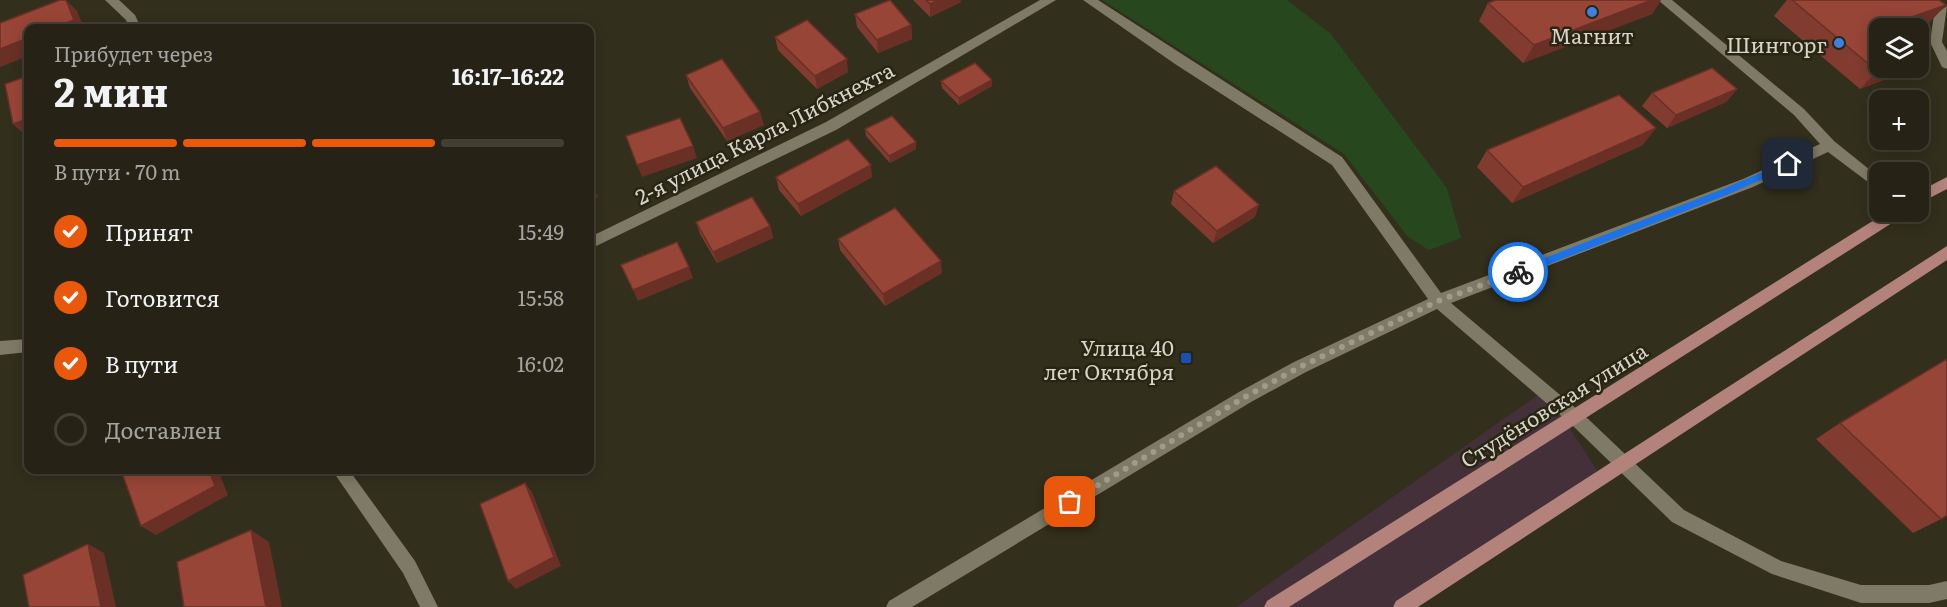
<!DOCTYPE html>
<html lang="ru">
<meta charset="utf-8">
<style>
body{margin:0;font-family:Literata,serif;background:#322f23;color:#f1f3f6;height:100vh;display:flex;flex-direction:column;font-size:22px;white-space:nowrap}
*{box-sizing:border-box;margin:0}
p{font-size:20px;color:#a4a4a1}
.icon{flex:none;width:33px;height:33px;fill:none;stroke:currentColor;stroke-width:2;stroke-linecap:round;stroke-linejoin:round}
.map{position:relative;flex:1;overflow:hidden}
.drawer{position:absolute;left:24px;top:24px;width:570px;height:450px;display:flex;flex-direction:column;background:#262316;border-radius:12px;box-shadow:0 3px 15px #0003,0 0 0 2px #424035}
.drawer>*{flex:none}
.buttons{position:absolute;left:1869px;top:18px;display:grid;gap:12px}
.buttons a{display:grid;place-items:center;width:60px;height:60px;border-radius:12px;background:#262316;box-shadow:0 3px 15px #0003,0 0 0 2px #424035;font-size:30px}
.pin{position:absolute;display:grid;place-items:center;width:51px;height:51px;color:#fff;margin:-26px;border-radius:12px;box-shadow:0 3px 9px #0006}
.courier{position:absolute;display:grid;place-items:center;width:60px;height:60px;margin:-30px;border:4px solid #1a73e8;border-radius:50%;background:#fff;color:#222;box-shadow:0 2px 8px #0007}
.head em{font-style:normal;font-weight:700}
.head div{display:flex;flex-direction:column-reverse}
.head{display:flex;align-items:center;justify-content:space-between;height:102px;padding:0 30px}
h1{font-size:39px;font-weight:700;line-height:45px}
.bar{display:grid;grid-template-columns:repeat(4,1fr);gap:9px 6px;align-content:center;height:72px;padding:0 30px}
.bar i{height:8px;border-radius:4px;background:#424035}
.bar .active{background:#ea580c}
.bar p{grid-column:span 4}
ol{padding:0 30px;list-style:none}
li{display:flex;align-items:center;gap:18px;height:66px}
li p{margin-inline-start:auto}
li .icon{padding:6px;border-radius:50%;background:#ea580c;color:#fff;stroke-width:4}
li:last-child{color:#a4a4a1}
li i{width:33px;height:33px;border:3px solid #424035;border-radius:50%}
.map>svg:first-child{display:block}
.industrial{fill:#433038}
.green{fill:#27471e}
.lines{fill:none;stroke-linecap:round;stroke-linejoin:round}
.minor{fill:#7e7a65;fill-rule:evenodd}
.major{fill:#b3837b;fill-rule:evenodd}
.wall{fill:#823b2f}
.shaded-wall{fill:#6a3026}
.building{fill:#974537;stroke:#6a3026;stroke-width:1.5}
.route{fill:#1a73e8}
.done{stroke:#9e9b8d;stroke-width:6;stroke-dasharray:0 10.8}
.shop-dot{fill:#3f7fe0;stroke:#292513;stroke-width:2}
.transit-dot{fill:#1a4fb4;stroke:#292513;stroke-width:2}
.labels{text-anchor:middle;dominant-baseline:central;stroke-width:5;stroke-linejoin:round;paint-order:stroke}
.poi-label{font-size:21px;fill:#d7d5ca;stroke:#292513;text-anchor:end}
.street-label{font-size:21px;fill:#d7d5ca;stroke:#292513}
</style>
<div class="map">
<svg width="1947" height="607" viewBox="0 0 1947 607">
<rect width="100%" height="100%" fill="#332f1d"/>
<path class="industrial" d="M1545,390L1602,478L1402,607H1236Z"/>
<path class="green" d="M1102,0H1287L1331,34L1447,188L1461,238L1429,250L1408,237L1344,154Z"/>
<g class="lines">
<g class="minor">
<path d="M105,0H119L135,15L141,28H129L126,20Z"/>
<path d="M1040,0H1056L836,130L590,249V237L826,122Z"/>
<path d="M1083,0H1098L1342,157L1441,293L1743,179L1820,144L1794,115L1658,0H1672L1804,109L1834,141L1880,178V191L1828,152L1753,187L1451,303L1585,416L1684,510L1781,561L1861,585H1929L1947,581V599L1929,603H1861L1772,574L1672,522L1573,426L1437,309L1306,372L1251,402L912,607H886L889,601L1239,392L1294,362L1428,299L1332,165L1175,64Z"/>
<path d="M1947,6L1942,42L1947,51V69L1942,67L1930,42L1934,15Z"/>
<path d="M28,339V352L0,355V341Z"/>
<path d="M332,470H349L415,561L438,607H420L403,573Z"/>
</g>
<g class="major">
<path d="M1947,177V189L1918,204V192Z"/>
<path d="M1887,212H1905L1903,216L1289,607H1264L1267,601Z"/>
<path d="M1947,246V260L1418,607H1393L1396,601Z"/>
</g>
</g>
<g class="wall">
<path d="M913,0H960L961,2L930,17Z"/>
<path d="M1496,0H1661L1652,14L1523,63L1479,21L1488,3Z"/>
<path d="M1787,0H1939L1929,23L1913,28H1880L1899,74L1860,89L1774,16Z"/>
<path d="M855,14L911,25L912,39L878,53L857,27Z"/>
<path d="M775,37L848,72L817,89L778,50Z"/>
<path d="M686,75L764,125L727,141L690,88Z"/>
<path d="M941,81L992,86L959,105L942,88Z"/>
<path d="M1737,89L1726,102L1667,128L1642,106L1652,93Z"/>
<path d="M865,129L916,142V149L890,163L866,136Z"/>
<path d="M1643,145L1512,203L1477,167L1487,150Z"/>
<path d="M776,177H872L801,216L779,190Z"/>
<path d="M1174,191L1255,217L1213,243L1171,204Z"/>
<path d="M696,222L770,226L773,238L717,263L700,234Z"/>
<path d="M838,239L942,273L885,306L840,250Z"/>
<path d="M1840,423L1941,519L1913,533L1816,439Z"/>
</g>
<g class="shaded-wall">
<path d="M66,0L77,11L84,28H53Z"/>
<path d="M938,0H960L961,2L930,17V4Z"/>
<path d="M1652,0H1661L1652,14L1523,63L1534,45Z"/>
<path d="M1946,5L1929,23L1913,28H1880Z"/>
<path d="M911,25L912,39L878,53L877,40Z"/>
<path d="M28,38V56L0,67V49Z"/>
<path d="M847,59L848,72L817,89L815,76Z"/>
<path d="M1886,68H1906L1899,74L1860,89L1877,71Z"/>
<path d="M992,80V86L959,105V98Z"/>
<path d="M1737,89L1726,102L1667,128L1676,115Z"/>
<path d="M760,112L764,125L727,141L723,128Z"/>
<path d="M28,119V136L27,137L13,124Z"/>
<path d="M1656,128L1643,145L1512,203L1523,187Z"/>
<path d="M916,142V149L890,163L889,156Z"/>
<path d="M693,146L697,158L642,177L637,165Z"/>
<path d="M871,165L872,177L801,216L798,204Z"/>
<path d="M592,185L598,197L590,201V186Z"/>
<path d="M1259,205L1255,217L1213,243L1217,231Z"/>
<path d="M770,226L773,238L717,263L713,252Z"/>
<path d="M941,261L942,273L885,306L883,294Z"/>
<path d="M689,267L693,278L638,301L633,290Z"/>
<path d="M590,315L594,325L590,327Z"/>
<path d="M209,470H218L228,495L156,535L141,526Z"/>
<path d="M525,483L532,492L561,566L516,589L508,581Z"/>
<path d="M251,530L269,542L282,607H266Z"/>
<path d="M88,544L104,553L116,607H101Z"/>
</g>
<g class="building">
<path d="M60,0H66L74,20L53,28H28V38L0,49V23Z"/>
<path d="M890,0L911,25L877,40L855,14Z"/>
<path d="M926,0H938L930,4Z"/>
<path d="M1496,0H1652L1534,45L1488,3Z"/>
<path d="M1792,0H1939L1946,5L1880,28V68H1886L1877,71Z"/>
<path d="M807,20L847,59L815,76L775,37Z"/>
<path d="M722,59L760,112L723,128L686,75Z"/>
<path d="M975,63L992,80L959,98L941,81Z"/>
<path d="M1712,68L1737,89L1676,115L1652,93Z"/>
<path d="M28,76V119L13,124L5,84Z"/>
<path d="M1619,95L1656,128L1523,187L1487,150Z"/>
<path d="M892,116L916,142L889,156L865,129Z"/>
<path d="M680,118L693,146L637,165L626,136Z"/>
<path d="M28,136V162L25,138Z"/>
<path d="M848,139L871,165L798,204L776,177Z"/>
<path d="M1216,166L1259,205L1217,231L1174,191Z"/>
<path d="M752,197L770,226L713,252L696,222Z"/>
<path d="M895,208L941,261L883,294L838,239Z"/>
<path d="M677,242L689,267L633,290L621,265Z"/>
<path d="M1947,359V515L1941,519L1840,423Z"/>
<path d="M121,470H209L215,486L141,526Z"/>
<path d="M525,483L554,557L508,581L480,504Z"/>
<path d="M251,530L266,607H184L177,562Z"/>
<path d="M88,544L101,607H29L23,575Z"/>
</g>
<path class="route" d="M1788,161L1792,162V166L1729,194L1521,275L1518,276L1513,272L1514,270L1723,189Z"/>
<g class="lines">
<path class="done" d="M1070,502L1245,397L1300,367L1438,301L1518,272"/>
</g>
<g class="shop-dot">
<circle cx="1592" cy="12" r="6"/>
<circle cx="1839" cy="43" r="6"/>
</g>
<rect class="transit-dot" x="1180" y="352" width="12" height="12" rx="3"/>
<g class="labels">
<g class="poi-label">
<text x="1592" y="34" text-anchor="middle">Магнит</text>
<text x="1827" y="43">Шинторг</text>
<text x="1174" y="346">Улица 40<tspan x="1174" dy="24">лет Октября</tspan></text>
</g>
<g class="street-label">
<text transform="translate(764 132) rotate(-27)">2-я улица Карла Либкнехта</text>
<text transform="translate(1553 404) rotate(-32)">Студёновская улица</text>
</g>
</g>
</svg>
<div class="buttons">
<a><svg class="icon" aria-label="layers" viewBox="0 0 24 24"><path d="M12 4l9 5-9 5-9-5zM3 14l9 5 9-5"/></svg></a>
<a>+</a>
<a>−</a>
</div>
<div class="pin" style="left:1070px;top:502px;background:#ea580c"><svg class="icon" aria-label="bag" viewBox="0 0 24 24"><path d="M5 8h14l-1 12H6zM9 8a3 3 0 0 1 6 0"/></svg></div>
<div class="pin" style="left:1788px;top:164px;background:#1f2937"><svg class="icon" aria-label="home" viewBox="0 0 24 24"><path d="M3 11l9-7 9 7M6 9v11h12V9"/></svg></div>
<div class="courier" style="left:1518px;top:272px"><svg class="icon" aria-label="bike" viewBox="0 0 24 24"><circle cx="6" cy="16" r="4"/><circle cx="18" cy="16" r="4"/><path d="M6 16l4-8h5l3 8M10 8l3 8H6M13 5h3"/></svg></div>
<section class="drawer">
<div class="head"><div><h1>2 мин</h1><p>Прибудет через</p></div><em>16:17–16:22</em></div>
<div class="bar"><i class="active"></i><i class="active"></i><i class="active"></i><i></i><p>В пути · 70 m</p></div>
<ol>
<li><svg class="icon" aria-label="check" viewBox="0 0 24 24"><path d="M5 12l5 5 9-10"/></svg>Принят<p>15:49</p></li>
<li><svg class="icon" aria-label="check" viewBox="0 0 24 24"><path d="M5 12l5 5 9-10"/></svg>Готовится<p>15:58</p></li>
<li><svg class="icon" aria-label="check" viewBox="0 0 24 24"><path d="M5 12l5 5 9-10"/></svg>В пути<p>16:02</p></li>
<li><i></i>Доставлен</li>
</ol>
</section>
</div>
